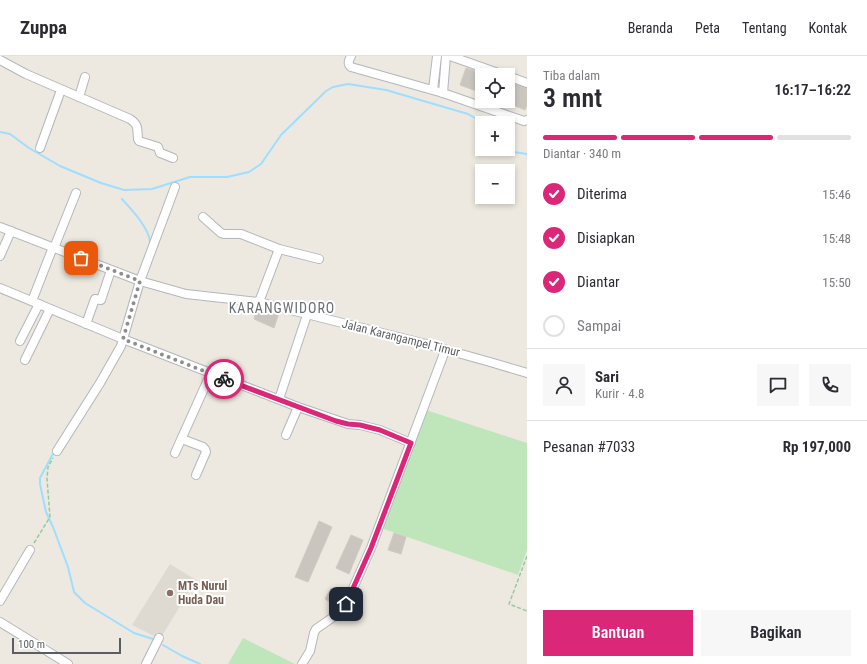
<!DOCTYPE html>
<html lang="id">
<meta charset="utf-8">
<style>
body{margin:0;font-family:"Roboto Condensed",sans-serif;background:#f7f7f7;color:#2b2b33;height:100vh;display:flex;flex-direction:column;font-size:15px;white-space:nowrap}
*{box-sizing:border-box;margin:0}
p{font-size:13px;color:#7c7c81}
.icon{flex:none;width:22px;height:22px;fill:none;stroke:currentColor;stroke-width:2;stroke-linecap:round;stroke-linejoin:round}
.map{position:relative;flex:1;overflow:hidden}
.side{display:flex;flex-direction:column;background:#fff;width:340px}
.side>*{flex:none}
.controls{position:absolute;left:475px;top:12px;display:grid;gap:8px}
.controls a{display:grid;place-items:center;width:40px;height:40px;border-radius:0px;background:#fff;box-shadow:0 2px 6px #0003;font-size:20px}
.scale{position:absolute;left:12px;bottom:10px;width:109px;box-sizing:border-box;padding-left:4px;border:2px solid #595e62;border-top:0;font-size:11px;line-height:14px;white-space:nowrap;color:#595e62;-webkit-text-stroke:3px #fff;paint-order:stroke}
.pin{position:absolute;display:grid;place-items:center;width:34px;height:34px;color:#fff;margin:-17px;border-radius:8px;box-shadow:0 2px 6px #0006}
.courier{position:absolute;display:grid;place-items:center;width:40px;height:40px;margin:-20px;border:3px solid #db2777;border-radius:50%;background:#fff;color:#222;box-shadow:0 1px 5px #0007}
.head em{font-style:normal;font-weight:600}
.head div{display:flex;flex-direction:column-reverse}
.head{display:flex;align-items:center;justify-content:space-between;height:68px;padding:0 16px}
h1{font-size:26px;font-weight:600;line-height:30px}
.bar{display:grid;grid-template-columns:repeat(4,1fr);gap:6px 4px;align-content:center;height:48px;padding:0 16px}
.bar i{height:5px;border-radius:3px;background:#e1e1e2}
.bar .selected{background:#db2777}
.bar p{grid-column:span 4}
.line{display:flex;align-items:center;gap:10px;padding:0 16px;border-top:1px solid #e1e1e2}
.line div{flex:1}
.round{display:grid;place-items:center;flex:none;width:42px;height:42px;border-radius:0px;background:#f7f7f7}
ol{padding:0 16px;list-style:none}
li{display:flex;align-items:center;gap:12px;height:44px}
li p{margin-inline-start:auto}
li .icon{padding:4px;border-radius:50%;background:#db2777;color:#fff;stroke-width:4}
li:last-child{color:#7c7c81}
li i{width:22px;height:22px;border:2px solid #e1e1e2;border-radius:50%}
.primary-button{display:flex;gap:8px;margin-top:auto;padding:8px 16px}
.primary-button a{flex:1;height:46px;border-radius:0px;background:#db2777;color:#fff;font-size:16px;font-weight:600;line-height:46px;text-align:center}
.primary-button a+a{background:#f7f7f7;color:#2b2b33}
header{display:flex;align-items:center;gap:24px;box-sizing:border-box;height:56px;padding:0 20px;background:#fff;border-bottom:1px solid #e1e1e2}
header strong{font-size:19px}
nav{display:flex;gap:22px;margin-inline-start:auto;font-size:14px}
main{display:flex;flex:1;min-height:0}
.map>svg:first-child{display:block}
.education{fill:#dfdad1}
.green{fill:#bfe6bb}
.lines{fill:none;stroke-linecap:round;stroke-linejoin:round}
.stream{stroke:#9edeff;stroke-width:2}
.building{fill:#cac5bf;stroke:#d2cabe}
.minor-casing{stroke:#b3b7bc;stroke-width:10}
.path{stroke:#95ca9f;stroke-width:1.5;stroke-dasharray:4 2;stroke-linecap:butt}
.minor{stroke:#fff;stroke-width:8}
.done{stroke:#8d8f8e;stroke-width:4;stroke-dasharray:0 7.2}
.route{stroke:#db2777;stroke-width:5}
.education-dot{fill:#8d6e63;stroke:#fff;stroke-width:1.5}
.labels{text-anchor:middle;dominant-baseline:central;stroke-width:4;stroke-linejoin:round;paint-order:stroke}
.street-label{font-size:12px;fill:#595e62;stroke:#fff}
.education-label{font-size:12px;font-weight:bold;fill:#785e54;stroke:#fff;text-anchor:start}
.quarter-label{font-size:14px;letter-spacing:1px;fill:#6a7074;stroke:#fff}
</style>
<header>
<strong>Zuppa</strong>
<nav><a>Beranda</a><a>Peta</a><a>Tentang</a><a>Kontak</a></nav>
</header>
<main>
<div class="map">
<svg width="527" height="608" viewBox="0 0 527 608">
<rect width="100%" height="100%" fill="#ede9e0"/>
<path class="education" d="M170,508L196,524L160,583L132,569Z"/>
<g class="green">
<path d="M426,354L527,387V494L518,519L381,472Z"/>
<path d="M243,582L295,608H228Z"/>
</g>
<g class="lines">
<g class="stream">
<path d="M0,76L10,78L29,92L60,110L101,127L124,134L152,133L190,121H227L249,116L261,108L281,79L326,35L333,31L348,28L386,34L468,58L477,63L483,67"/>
<path d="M508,92L514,96L527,98"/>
<path d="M122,143C132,154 149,172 150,186"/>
<path d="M54,396L40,422V428L46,456L53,471L68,511L74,536L85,547L134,577L153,583"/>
<path d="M163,589L182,600L200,608"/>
</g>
</g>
<g class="building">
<path d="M466,12L482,17V37L460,29Z"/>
<path d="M508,26L527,32V49L525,54L508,47Z"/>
<path d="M257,251L279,257L274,272L254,263Z"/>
<path d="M319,465L332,471L308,526L295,521Z"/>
<path d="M394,477L406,481L401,498L388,494Z"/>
<path d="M351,479L363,484L349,518L336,512Z"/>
<path d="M331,532L337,535L330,546L325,543Z"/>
</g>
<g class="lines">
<g class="minor-casing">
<g id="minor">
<path d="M351,0C349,4 347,8 351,11L443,37L524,65L527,64"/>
<path d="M450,0L504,19"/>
<path d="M0,4L26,18L130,63C139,69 137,73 138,83L139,85L158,91L160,97L163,98L173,102"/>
<path d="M508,20L527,27"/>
<path d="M433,34L437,0"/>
<path d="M443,37L446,0"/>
<path d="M79,41L85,21"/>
<path d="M40,92L61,34"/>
<path d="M203,161L221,177L224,178H241L279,193L319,203"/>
<path d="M0,171L140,225L186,238L259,246L422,287L490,306L527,317"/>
<path d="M54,192L76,137"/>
<path d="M0,200L11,175"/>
<path d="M0,232L123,283L298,351L348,368L360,369L380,374L411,387"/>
<path d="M32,245L53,191"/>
<path d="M259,246L279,193"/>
<path d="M86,268L95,243L101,244L111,214"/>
<path d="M20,285L39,248"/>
<path d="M25,304L50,253"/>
<path d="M279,343L307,259"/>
<path d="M286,379L298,351"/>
<path d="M182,383L203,391L205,393L206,396L196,419"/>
<path d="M57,395L100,327L121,290L140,225L175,131"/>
<path d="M175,397L211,317"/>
<path d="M0,545L30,494"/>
<path d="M0,566L68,608"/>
<path d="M146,608L159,582"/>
<path d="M302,608L310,595L314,577L316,573L342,555L346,548L371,492L443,300L445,293"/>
</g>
</g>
<g class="path">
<path d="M34,487L50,461L47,423L48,411L53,402"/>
<path d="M527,500L509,548L527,555"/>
</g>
<use href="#minor" class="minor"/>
</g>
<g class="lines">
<path class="done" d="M81,202L140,225L123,283L224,323"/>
<path class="route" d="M224,323L336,365L348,368L360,369L380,374L411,387L371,492L346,548"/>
</g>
<circle class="education-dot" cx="170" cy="537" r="4"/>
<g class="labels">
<g class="street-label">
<text transform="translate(401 282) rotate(14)">Jalan Karangampel Timur</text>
</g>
<g class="education-label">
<text x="178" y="530">MTs Nurul<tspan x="178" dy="14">Huda Dau</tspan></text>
</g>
<g class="quarter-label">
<text x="282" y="252">KARANGWIDORO</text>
</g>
</g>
</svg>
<div class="controls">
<a><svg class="icon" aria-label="locate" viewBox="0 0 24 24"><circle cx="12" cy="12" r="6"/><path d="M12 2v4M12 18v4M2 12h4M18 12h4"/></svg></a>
<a>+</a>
<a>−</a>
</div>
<div class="scale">100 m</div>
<div class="pin" style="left:81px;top:202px;background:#ea580c"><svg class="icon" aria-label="bag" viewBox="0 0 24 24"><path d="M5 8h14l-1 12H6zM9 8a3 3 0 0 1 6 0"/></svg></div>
<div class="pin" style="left:346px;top:548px;background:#1f2937"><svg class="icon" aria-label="home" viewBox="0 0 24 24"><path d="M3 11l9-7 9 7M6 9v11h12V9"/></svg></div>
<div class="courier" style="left:224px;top:323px"><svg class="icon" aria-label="bike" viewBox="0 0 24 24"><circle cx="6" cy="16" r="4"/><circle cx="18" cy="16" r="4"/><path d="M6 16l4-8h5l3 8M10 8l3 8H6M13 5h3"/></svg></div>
</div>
<section class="side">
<div class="head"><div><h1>3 mnt</h1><p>Tiba dalam</p></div><em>16:17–16:22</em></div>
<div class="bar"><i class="selected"></i><i class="selected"></i><i class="selected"></i><i></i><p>Diantar · 340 m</p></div>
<ol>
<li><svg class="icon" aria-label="check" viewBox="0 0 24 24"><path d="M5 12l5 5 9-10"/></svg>Diterima<p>15:46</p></li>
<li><svg class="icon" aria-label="check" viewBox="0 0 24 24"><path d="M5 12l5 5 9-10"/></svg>Disiapkan<p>15:48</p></li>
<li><svg class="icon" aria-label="check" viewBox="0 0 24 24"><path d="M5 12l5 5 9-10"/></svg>Diantar<p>15:50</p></li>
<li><i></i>Sampai</li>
</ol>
<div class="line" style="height:72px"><a class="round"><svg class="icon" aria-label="person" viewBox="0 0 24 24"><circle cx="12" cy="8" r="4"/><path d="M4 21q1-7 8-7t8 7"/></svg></a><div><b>Sari</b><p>Kurir · 4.8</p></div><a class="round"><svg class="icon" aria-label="chat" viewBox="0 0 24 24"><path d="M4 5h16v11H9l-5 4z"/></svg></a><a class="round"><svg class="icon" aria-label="phone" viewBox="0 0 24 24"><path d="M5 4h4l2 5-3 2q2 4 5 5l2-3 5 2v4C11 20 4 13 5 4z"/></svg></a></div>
<div class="line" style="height:52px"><div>Pesanan #7033</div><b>Rp 197,000</b></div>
<div class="primary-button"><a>Bantuan</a><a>Bagikan</a></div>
</section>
</main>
